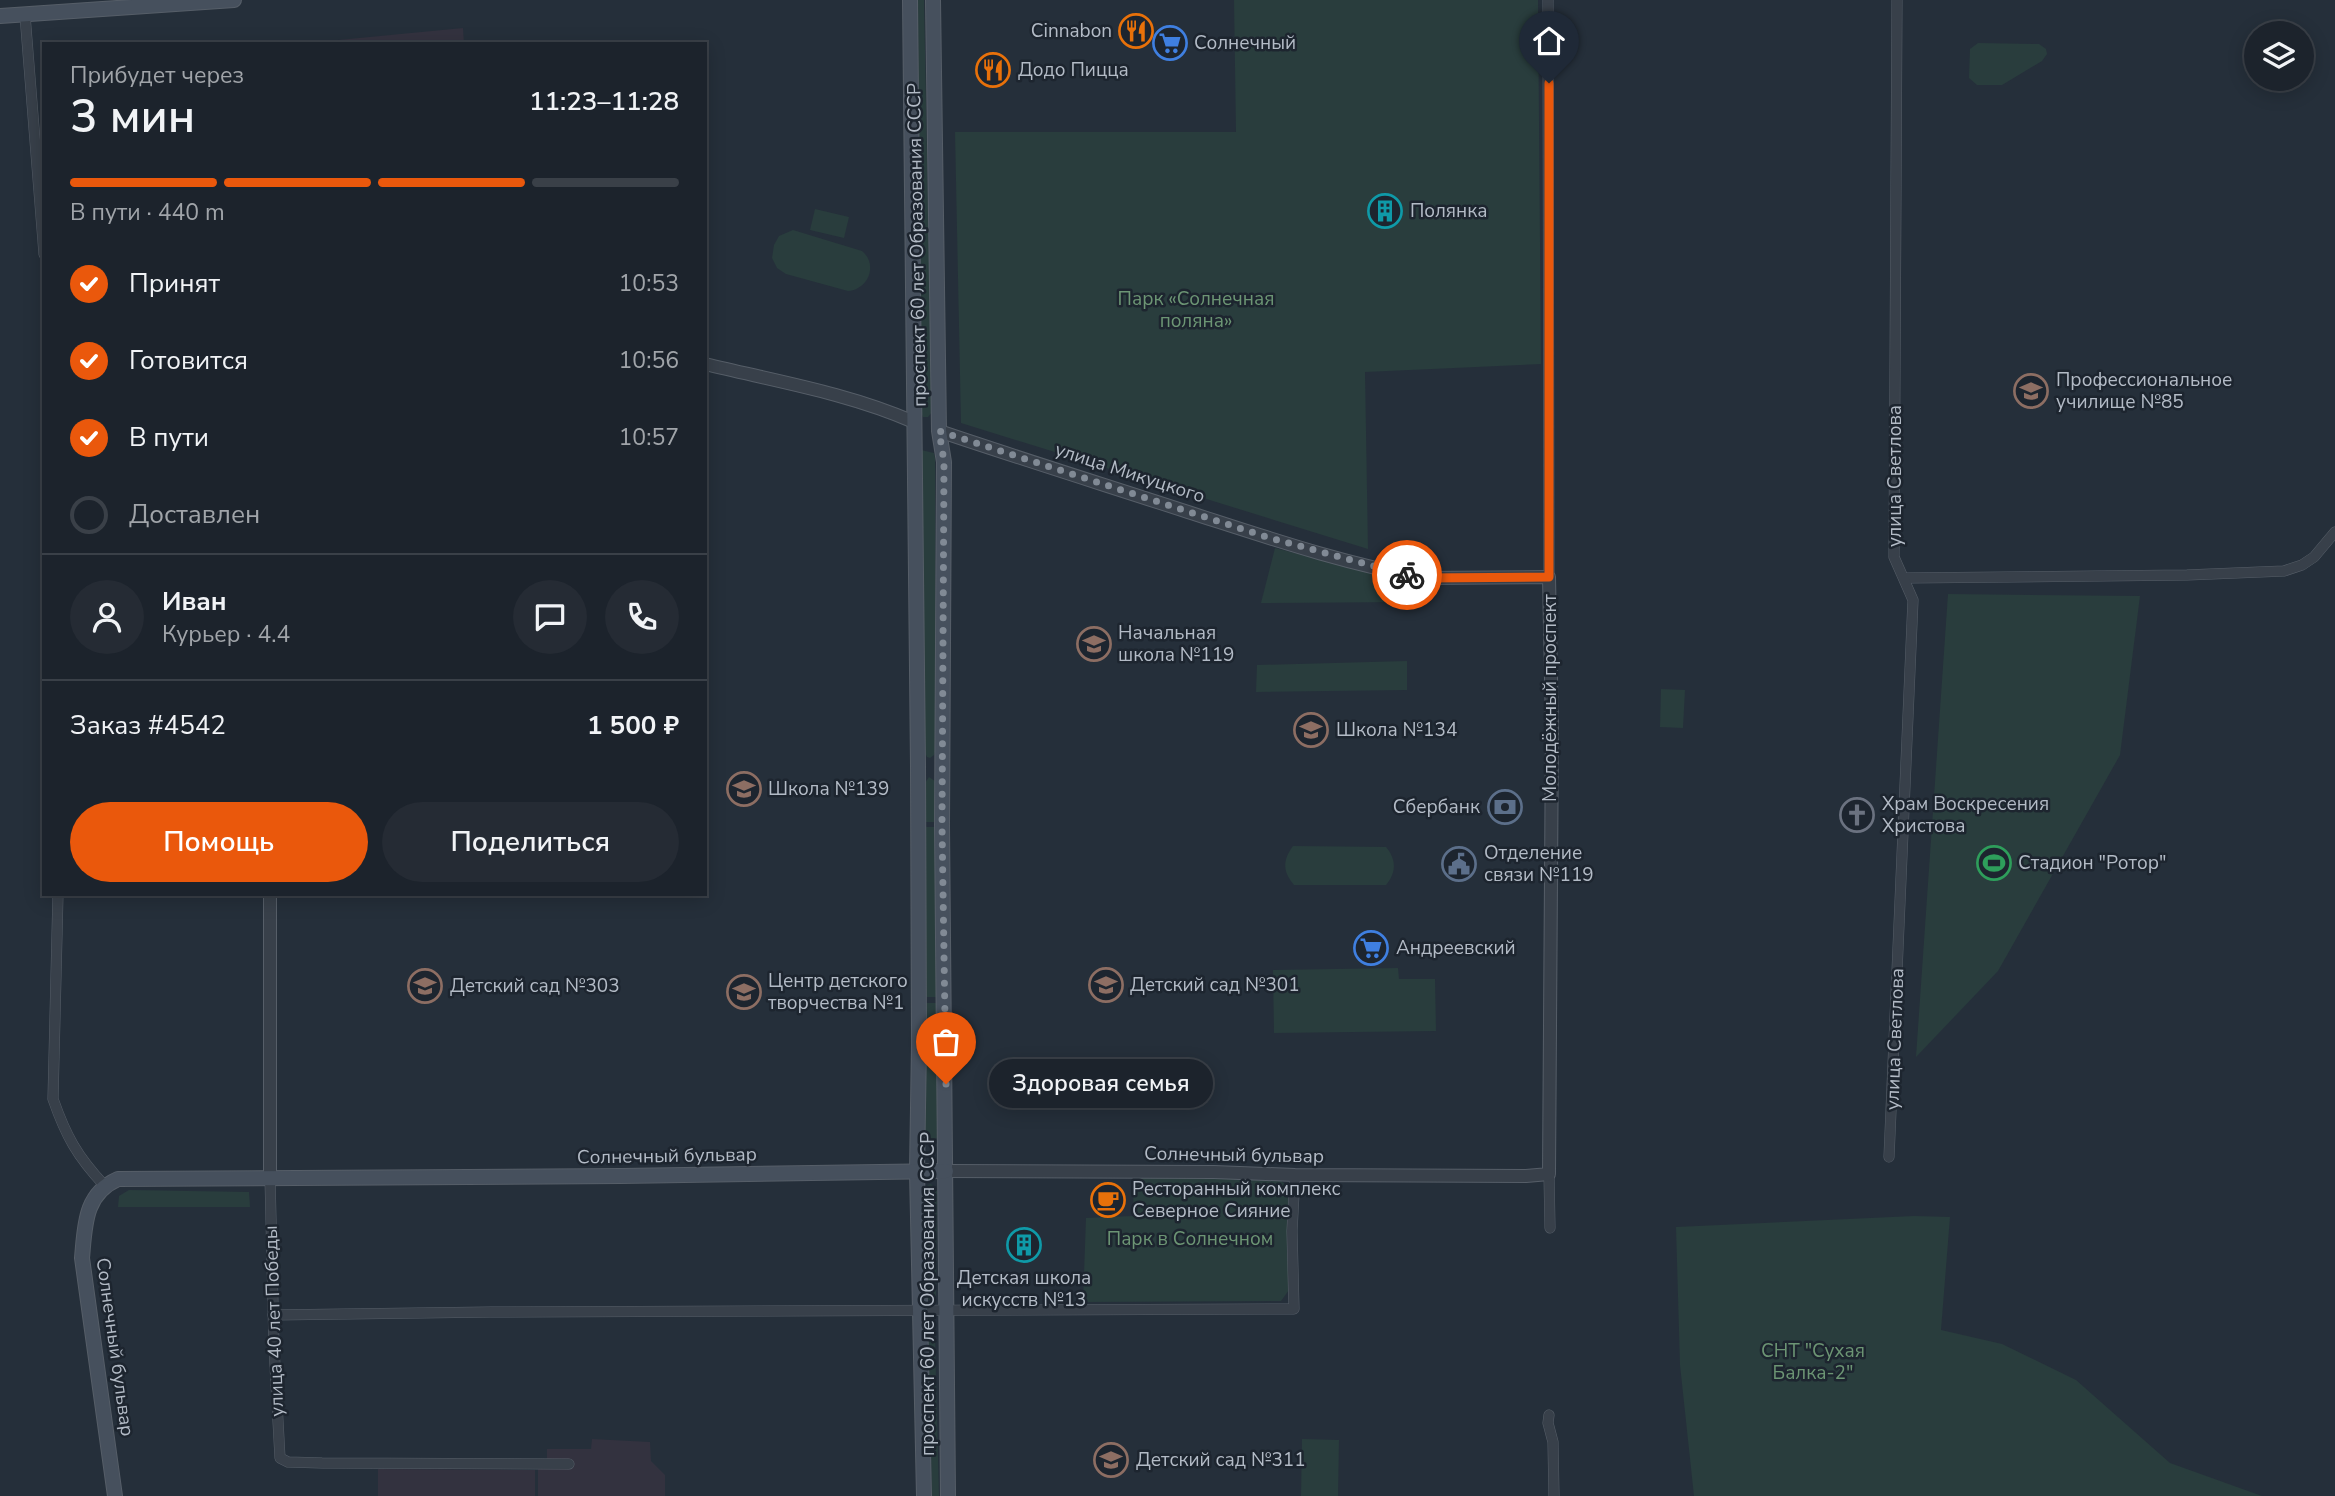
<!DOCTYPE html>
<html lang="ru">
<meta charset="utf-8">
<style>
body{margin:0;font-family:"Nunito Sans",sans-serif;background:#252b34;color:#f1f3f6;height:100vh;display:flex;flex-direction:column;font-size:26px;white-space:nowrap}
*{box-sizing:border-box;margin:0}
p{font-size:23px;color:#a0a4a9}
.icon{flex:none;width:38px;height:38px;fill:none;stroke:currentColor;stroke-width:2;stroke-linecap:round;stroke-linejoin:round}
.map{position:relative;flex:1;overflow:hidden}
.side{position:absolute;left:42px;top:42px;width:665px;height:854px;display:flex;flex-direction:column;background:#1c232c;border-radius:0px;box-shadow:0 4px 18px #0003,0 0 0 2px #3a4048}
.side>*{flex:none}
.tools{position:absolute;left:2244px;top:21px;display:grid;gap:14px}
.tools a{display:grid;place-items:center;width:70px;height:70px;border-radius:50%;background:#1c232c;box-shadow:0 4px 18px #0003,0 0 0 2px #3a4048;font-size:35px}
.pin{position:absolute;display:grid;place-items:center;width:60px;height:60px;color:#fff;margin:-72px -30px;border-radius:50% 50% 50% 0;rotate:-45deg;box-shadow:0 0 7px #0007}
.pin .icon{rotate:45deg}
.courier{position:absolute;display:grid;place-items:center;width:70px;height:70px;margin:-35px;border:5px solid #ea580c;border-radius:50%;background:#fff;color:#222;box-shadow:0 2px 9px #0007}
.bubble{position:absolute;height:49px;border-radius:24px;background:#1c232c;box-shadow:0 4px 18px #0003,0 0 0 2px #3a4048;font-size:23px;font-weight:600;line-height:49px;text-align:center}
.headline em{font-style:normal;font-weight:600}
.headline div{display:flex;flex-direction:column-reverse}
.headline{display:flex;align-items:center;justify-content:space-between;height:119px;padding:0 28px}
h1{font-size:46px;font-weight:600;line-height:52px}
.bar{display:grid;grid-template-columns:repeat(4,1fr);gap:10px 7px;align-content:center;height:84px;padding:0 28px}
.bar i{height:9px;border-radius:5px;background:#3a4048}
.bar .current{background:#ea580c}
.bar p{grid-column:span 4}
.line{display:flex;align-items:center;gap:18px;padding:0 28px;border-top:2px solid #3a4048}
.line div{flex:1}
.round{display:grid;place-items:center;flex:none;width:74px;height:74px;border-radius:37px;background:#252b34}
ol{padding:0 28px;list-style:none}
li{display:flex;align-items:center;gap:21px;height:77px}
li p{margin-inline-start:auto}
li .icon{padding:7px;border-radius:50%;background:#ea580c;color:#fff;stroke-width:4}
li:last-child{color:#a0a4a9}
li i{width:38px;height:38px;border:4px solid #3a4048;border-radius:50%}
.cta{display:flex;gap:14px;margin-top:auto;padding:14px 28px}
.cta a{flex:1;height:80px;border-radius:42px;background:#ea580c;color:#fff;font-size:28px;font-weight:600;line-height:80px;text-align:center}
.cta a+a{background:#252b34;color:#f1f3f6}
.map>svg:first-child{display:block}
.medical{fill:#33323f}
.green{fill:#293d3d}
.lines{fill:none;stroke-linecap:round;stroke-linejoin:round}
.minor-casing{stroke:#565e68;stroke-width:11}
.tertiary-casing{stroke:#565e68;stroke-width:14}
.secondary-casing{stroke:#565e68;stroke-width:16}
.minor{stroke:#38404a;stroke-width:10}
.tertiary{stroke:#38404a;stroke-width:12}
.secondary{stroke:#46505d;stroke-width:14}
.done{stroke:#818a95;stroke-width:7;stroke-dasharray:0 12.6}
.route{stroke:#ea580c;stroke-width:9}
.labels{text-anchor:middle;dominant-baseline:central;stroke-width:5;stroke-linejoin:round;paint-order:stroke}
.poi-label{font-size:19px;fill:#b3bbc6;stroke:#1d252f;text-anchor:start}
.street-label{font-size:19px;fill:#b3bbc6;stroke:#1d252f}
.park-label{font-size:19px;fill:#6c9574;stroke:#1d252f}
</style>
<div class="map">
<svg width="2335" height="1496" viewBox="0 0 2335 1496">
<rect width="100%" height="100%" fill="#252f3a"/>
<g class="medical">
<path d="M463,28L464,44H297Z"/>
<path d="M592,1439L650,1442L651,1461L665,1475V1496H538V1469H547V1449H591Z"/>
<path d="M378,1469L535,1470V1496H378Z"/>
</g>
<g class="green">
<path d="M918,0H924L932,412L928,417H923L920,411Z"/>
<path d="M1234,0H1538L1541,364L1365,372L1368,549L961,423L955,132H1236Z"/>
<path d="M1978,43L2039,44L2046,49L2047,54L2042,61L2002,85H1977L1969,78L1970,49Z"/>
<path d="M815,209L849,217L844,238L810,230Z"/>
<path d="M793,230L862,251C878,264 869,289 848,291L786,274L777,268L772,258L774,245L779,236Z"/>
<path d="M921,450L934,453L935,458L936,749L934,755L930,758L927,757L925,753Z"/>
<path d="M1275,548L1408,582V602L1261,603Z"/>
<path d="M1948,594L2140,596L2120,755L1998,971L1916,1057Z"/>
<path d="M1407,661V690L1256,692L1257,665Z"/>
<path d="M1661,689L1685,690L1683,728L1660,727Z"/>
<path d="M929,777L935,781L936,822H925V783Z"/>
<path d="M925,827H935L939,997H924Z"/>
<path d="M1293,846L1386,847C1397,860 1396,873 1386,885H1294C1283,872 1282,861 1293,846Z"/>
<path d="M1398,968L1399,979H1435L1436,1031L1274,1033L1273,970Z"/>
<path d="M924,1003H939L940,1138L924,1139Z"/>
<path d="M1134,1178L1279,1179L1285,1184L1289,1204V1290L1281,1301L1083,1302L1086,1218L1133,1216Z"/>
<path d="M931,1184L937,1191L936,1296L931,1301L926,1297L925,1191L926,1186Z"/>
<path d="M129,1190L249,1192L250,1207H118L119,1196Z"/>
<path d="M1914,1216L1950,1217L1941,1330L2002,1344L2076,1380L2170,1463L2262,1496H1694L1680,1365L1676,1227Z"/>
<path d="M928,1337H935L939,1496H932Z"/>
<path d="M1302,1439L1339,1440L1338,1496H1301Z"/>
</g>
<g class="lines">
<g class="minor-casing">
<g id="minor">
<path d="M1548,0L1549,577"/>
<path d="M25,15L44,254"/>
<path d="M1905,578L2187,575L2284,571L2302,565L2314,557L2335,532"/>
<path d="M58,894L53,1099C66,1136 77,1156 104,1185"/>
<path d="M1889,1157L1913,600L1894,557L1897,0"/>
<path d="M1549,1174L1550,1228"/>
<path d="M270,1177L274,1347L280,1458L288,1462L322,1463L569,1464"/>
<path d="M273,1315L491,1312L1294,1309L1292,1231L1295,1175"/>
<path d="M1549,1415L1548,1423L1553,1442L1554,1496"/>
</g>
</g>
<g class="tertiary-casing">
<g id="tertiary">
<path d="M705,364C775,381 848,393 914,422"/>
<path d="M939,431C1022,459 1105,485 1188,512C1266,537 1344,564 1424,578L1549,577L1552,729L1549,1174L1526,1176L1295,1175L1214,1172L946,1171"/>
<path d="M270,1177V894"/>
</g>
</g>
<g class="secondary-casing">
<g id="secondary">
<path d="M910,0L918,766L919,1045L917,1171L924,1496"/>
<path d="M933,0L939,431L944,462L942,825L948,1496"/>
<path d="M0,16L234,0"/>
<path d="M115,1496L82,1258C85,1226 84,1194 118,1179L621,1176L946,1171"/>
</g>
</g>
<use href="#minor" class="minor"/>
<use href="#tertiary" class="tertiary"/>
<use href="#secondary" class="secondary"/>
</g>
<g class="lines">
<path class="done" d="M946,1084L942,825L944,461L939,431L1270,538L1407,575"/>
<path class="route" d="M1407,575L1424,578L1549,577V83"/>
</g>
<defs>
<g id="restaurant-ring" transform="scale(1.75)"><circle r="9.5" fill="#1d252f" stroke="#e8710a" stroke-width="1.5"/><path d="M-5-6h1v4h1v-4h1v4h1v-4h1v5L-1.5 .5V6h-2V.5L-5-1ZM5-6V6H3V1.5H1.5Q1.5-4 5-6Z" fill="#e8710a"/></g>
<g id="supermarket-ring" transform="scale(1.75)"><circle r="9.5" fill="#1d252f" stroke="#3f7fe0" stroke-width="1.5"/><path d="M-6-5.5h2.5l.6 2H6L4.5 2H-2.5L-4.4-4H-6ZM-1.5 3.2a1.3 1.3 0 1 0 .1 0ZM3 3.2a1.3 1.3 0 1 0 .1 0Z" fill="#3f7fe0"/></g>
<g id="building-ring" transform="scale(1.75)"><circle r="9.5" fill="#1d252f" stroke="#0f9aa8" stroke-width="1.5"/><path d="M-4-6H4V6H1V3H-1V6H-4ZM-2.5-4.3h1.7v1.8h-1.7ZM.8-4.3h1.7v1.8H.8ZM-2.5-1h1.7V.8h-1.7ZM.8-1h1.7V.8H.8Z" fill="#0f9aa8"/></g>
<g id="university-ring" transform="scale(1.75)"><circle r="9.5" fill="#1d252f" stroke="#8d6e63" stroke-width="1.5"/><path d="M0-5L7-2L0 1L-7-2ZM-4 1L0 2.5L4 1V4Q0 6-4 4Z" fill="#8d6e63"/></g>
<g id="school-ring" transform="scale(1.75)"><circle r="9.5" fill="#1d252f" stroke="#8d6e63" stroke-width="1.5"/><path d="M0-5L7-2L0 1L-7-2ZM-4 1L0 2.5L4 1V4Q0 6-4 4Z" fill="#8d6e63"/></g>
<g id="bank-ring" transform="scale(1.75)"><circle r="9.5" fill="#1d252f" stroke="#5c6f8a" stroke-width="1.5"/><path d="M-6-4H6V4H-6ZM0-2.3a2.3 2.3 0 1 0 0 4.6a2.3 2.3 0 1 0 0-4.6Z" fill="#5c6f8a"/></g>
<g id="church-ring" transform="scale(1.75)"><circle r="9.5" fill="#1d252f" stroke="#6b7280" stroke-width="1.5"/><path d="M-1.2-6h2.4v3.5h3.3v2.4h-3.3V6h-2.4V-.1h-3.3v-2.4h3.3Z" fill="#6b7280"/></g>
<g id="stadium-ring" transform="scale(1.75)"><circle r="9.5" fill="#1d252f" stroke="#2e9e5b" stroke-width="1.5"/><path d="M0-5a6.5 5 0 1 0 0 10a6.5 5 0 1 0 0-10ZM-3.5-1.8h7v3.6h-7Z" fill="#2e9e5b"/></g>
<g id="civic-ring" transform="scale(1.75)"><circle r="9.5" fill="#1d252f" stroke="#5c6f8a" stroke-width="1.5"/><path d="M-.6-6.5H3V-4.5H.6V-3L4-1V1h2V6H-6V1h2V-1L-.6-3ZM-1.2 2.5V6h2.4V2.5Z" fill="#5c6f8a"/></g>
<g id="cafe-ring" transform="scale(1.75)"><circle r="9.5" fill="#1d252f" stroke="#e8710a" stroke-width="1.5"/><path d="M-5.5-4.5H6V0H3Q3 3.5 0 3.5H-2.5Q-5.5 3.5-5.5 0ZM3-3.2v2h1.7v-2ZM-6 4.5H4V6H-6Z" fill="#e8710a"/></g>
</defs>
<g fill-rule="evenodd">
<use href="#restaurant-ring" x="1136" y="31"/>
<use href="#supermarket-ring" x="1170" y="43"/>
<use href="#restaurant-ring" x="993" y="70"/>
<use href="#building-ring" x="1385" y="211"/>
<use href="#university-ring" x="2031" y="391"/>
<use href="#school-ring" x="1094" y="644"/>
<use href="#school-ring" x="1311" y="730"/>
<use href="#school-ring" x="744" y="789"/>
<use href="#bank-ring" x="1505" y="807"/>
<use href="#church-ring" x="1857" y="815"/>
<use href="#stadium-ring" x="1994" y="863"/>
<use href="#civic-ring" x="1459" y="864"/>
<use href="#supermarket-ring" x="1371" y="948"/>
<use href="#school-ring" x="1106" y="985"/>
<use href="#school-ring" x="425" y="986"/>
<use href="#school-ring" x="744" y="992"/>
<use href="#cafe-ring" x="1108" y="1200"/>
<use href="#building-ring" x="1024" y="1245"/>
<use href="#school-ring" x="1111" y="1460"/>
</g>
<g class="labels">
<g class="poi-label">
<text x="1112" y="31" text-anchor="end">Cinnabon</text>
<text x="1194" y="43">Солнечный</text>
<text x="1018" y="70">Додо Пицца</text>
<text x="1410" y="211">Полянка</text>
<text x="2056" y="380">Профессиональное<tspan x="2056" dy="22">училище №85</tspan></text>
<text x="1118" y="633">Начальная<tspan x="1118" dy="22">школа №119</tspan></text>
<text x="1336" y="730">Школа №134</text>
<text x="768" y="789">Школа №139</text>
<text x="1882" y="804">Храм Воскресения<tspan x="1882" dy="22">Христова</tspan></text>
<text x="1480" y="807" text-anchor="end">Сбербанк</text>
<text x="1484" y="853">Отделение<tspan x="1484" dy="22">связи №119</tspan></text>
<text x="2018" y="863">Стадион "Ротор"</text>
<text x="1396" y="948">Андреевский</text>
<text x="768" y="981">Центр детского<tspan x="768" dy="22">творчества №1</tspan></text>
<text x="1130" y="985">Детский сад №301</text>
<text x="450" y="986">Детский сад №303</text>
<text x="1132" y="1189">Ресторанный комплекс<tspan x="1132" dy="22">Северное Сияние</tspan></text>
<text x="1024" y="1278" text-anchor="middle">Детская школа<tspan x="1024" dy="22">искусств №13</tspan></text>
<text x="1136" y="1460">Детский сад №311</text>
</g>
<g class="street-label">
<text transform="translate(917 245) rotate(-91)">проспект 60 лет Образования СССР</text>
<text transform="translate(1130 473) rotate(18)">улица Микуцкого</text>
<text transform="translate(1895 476) rotate(-90)">улица Светлова</text>
<text transform="translate(1550 698) rotate(-90)">Молодёжный проспект</text>
<text transform="translate(1895 1039) rotate(-88)">улица Светлова</text>
<text transform="translate(1234 1155) rotate(1)">Солнечный бульвар</text>
<text transform="translate(667 1156) rotate(-1)">Солнечный бульвар</text>
<text transform="translate(928 1294) rotate(-90)">проспект 60 лет Образования СССР</text>
<text transform="translate(274 1321) rotate(-92)">улица 40 лет Победы</text>
<text transform="translate(115 1347) rotate(82)">Солнечный бульвар</text>
</g>
<g class="park-label">
<text x="1196" y="299">Парк «Солнечная<tspan x="1196" dy="22">поляна»</tspan></text>
<text x="1190" y="1239">Парк в Солнечном</text>
<text x="1813" y="1351">СНТ "Сухая<tspan x="1813" dy="22">Балка-2"</tspan></text>
</g>
</g>
</svg>
<div class="tools">
<a><svg class="icon" aria-label="layers" viewBox="0 0 24 24"><path d="M12 4l9 5-9 5-9-5zM3 14l9 5 9-5"/></svg></a>
</div>
<div class="pin" style="left:946px;top:1084px;background:#ea580c"><svg class="icon" aria-label="bag" viewBox="0 0 24 24"><path d="M5 8h14l-1 12H6zM9 8a3 3 0 0 1 6 0"/></svg></div>
<div class="pin" style="left:1549px;top:83px;background:#1f2937"><svg class="icon" aria-label="home" viewBox="0 0 24 24"><path d="M3 11l9-7 9 7M6 9v11h12V9"/></svg></div>
<div class="courier" style="left:1407px;top:575px"><svg class="icon" aria-label="bike" viewBox="0 0 24 24"><circle cx="6" cy="16" r="4"/><circle cx="18" cy="16" r="4"/><path d="M6 16l4-8h5l3 8M10 8l3 8H6M13 5h3"/></svg></div>
<div class="bubble" style="left:989px;top:1059px;width:224px">Здоровая семья</div>
<section class="side">
<div class="headline"><div><h1>3 мин</h1><p>Прибудет через</p></div><em>11:23–11:28</em></div>
<div class="bar"><i class="current"></i><i class="current"></i><i class="current"></i><i></i><p>В пути · 440 m</p></div>
<ol>
<li><svg class="icon" aria-label="check" viewBox="0 0 24 24"><path d="M5 12l5 5 9-10"/></svg>Принят<p>10:53</p></li>
<li><svg class="icon" aria-label="check" viewBox="0 0 24 24"><path d="M5 12l5 5 9-10"/></svg>Готовится<p>10:56</p></li>
<li><svg class="icon" aria-label="check" viewBox="0 0 24 24"><path d="M5 12l5 5 9-10"/></svg>В пути<p>10:57</p></li>
<li><i></i>Доставлен</li>
</ol>
<div class="line" style="height:126px"><a class="round"><svg class="icon" aria-label="person" viewBox="0 0 24 24"><circle cx="12" cy="8" r="4"/><path d="M4 21q1-7 8-7t8 7"/></svg></a><div><b>Иван</b><p>Курьер · 4.4</p></div><a class="round"><svg class="icon" aria-label="chat" viewBox="0 0 24 24"><path d="M4 5h16v11H9l-5 4z"/></svg></a><a class="round"><svg class="icon" aria-label="phone" viewBox="0 0 24 24"><path d="M5 4h4l2 5-3 2q2 4 5 5l2-3 5 2v4C11 20 4 13 5 4z"/></svg></a></div>
<div class="line" style="height:91px"><div>Заказ #4542</div><b>1 500 ₽</b></div>
<div class="cta"><a>Помощь</a><a>Поделиться</a></div>
</section>
</div>
